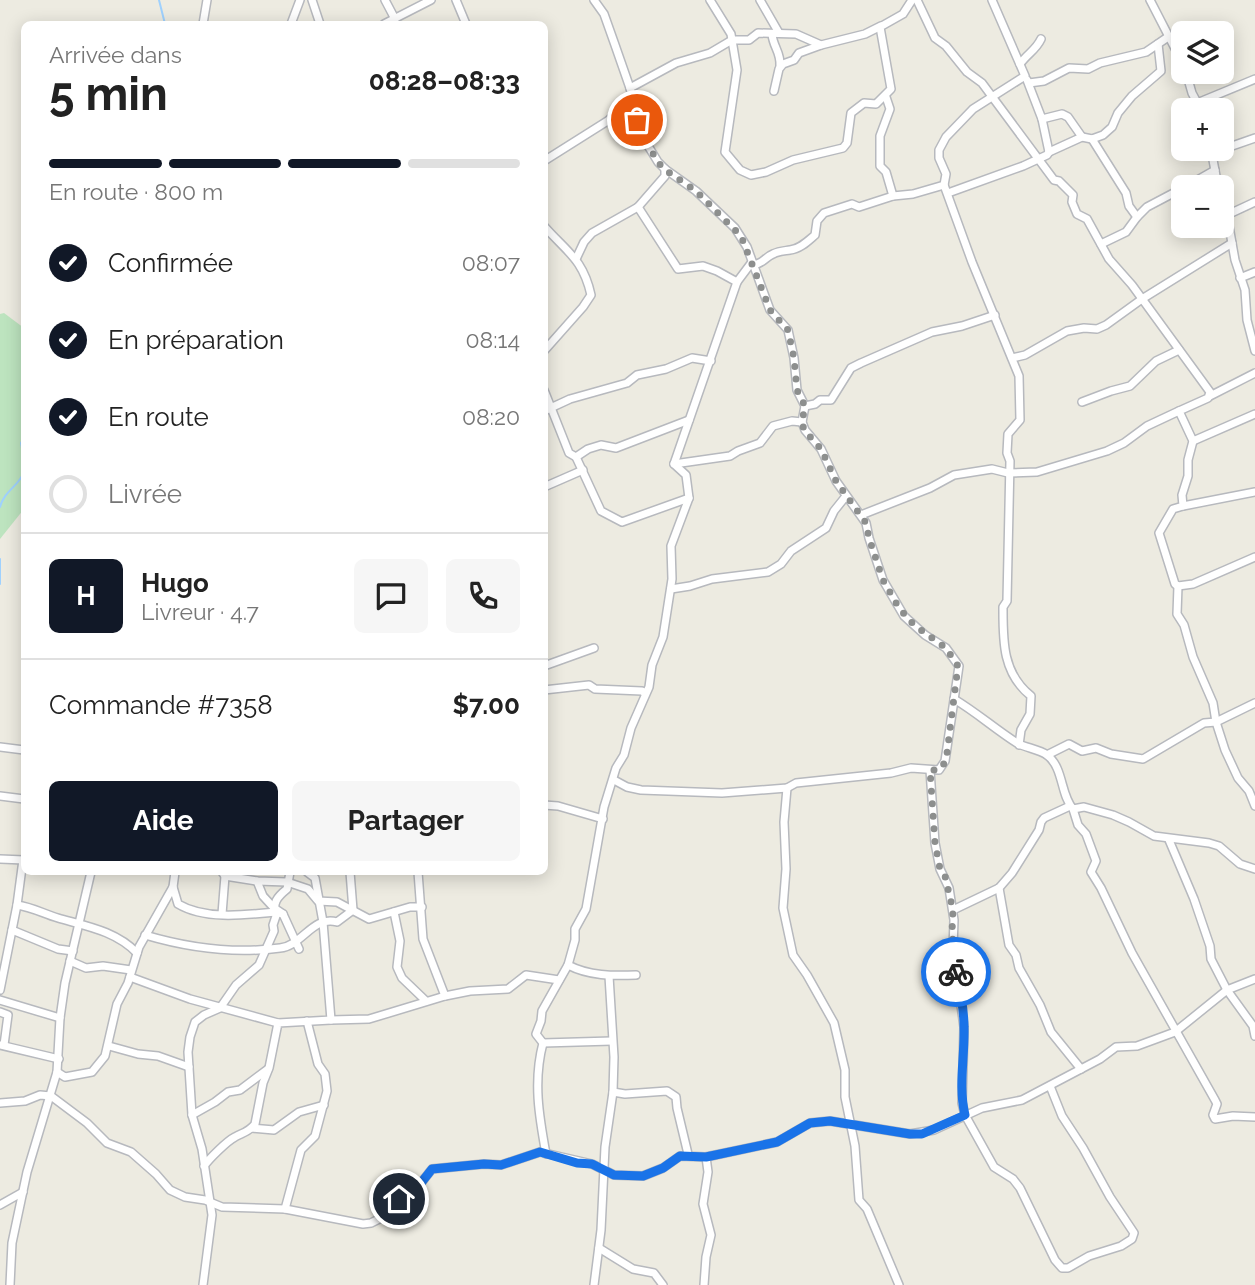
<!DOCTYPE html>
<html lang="fr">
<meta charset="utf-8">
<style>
body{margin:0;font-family:Raleway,sans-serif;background:#f6f6f6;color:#222;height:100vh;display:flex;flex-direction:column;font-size:26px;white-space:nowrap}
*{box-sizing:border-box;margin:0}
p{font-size:23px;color:#767676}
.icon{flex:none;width:38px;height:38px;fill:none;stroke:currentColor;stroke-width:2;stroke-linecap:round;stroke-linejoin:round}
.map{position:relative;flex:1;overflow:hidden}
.details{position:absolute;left:21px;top:21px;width:527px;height:854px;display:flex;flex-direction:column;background:#fff;border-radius:10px;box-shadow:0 4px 18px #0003}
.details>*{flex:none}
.buttons{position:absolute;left:1171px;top:21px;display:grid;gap:14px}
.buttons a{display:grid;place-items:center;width:63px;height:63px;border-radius:10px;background:#fff;box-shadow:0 4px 18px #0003;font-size:35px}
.pin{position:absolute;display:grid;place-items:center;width:60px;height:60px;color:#fff;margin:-30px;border:4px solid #fff;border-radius:50%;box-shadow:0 2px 7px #0007}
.courier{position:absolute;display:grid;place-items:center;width:70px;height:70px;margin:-35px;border:5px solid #1a73e8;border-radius:50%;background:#fff;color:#222;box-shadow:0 2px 9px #0007}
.head em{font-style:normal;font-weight:700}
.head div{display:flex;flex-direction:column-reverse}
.head{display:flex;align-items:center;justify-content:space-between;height:119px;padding:0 28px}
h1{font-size:46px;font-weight:700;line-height:52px}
.bar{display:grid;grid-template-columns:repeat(4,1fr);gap:10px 7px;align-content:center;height:84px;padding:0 28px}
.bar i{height:9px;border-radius:5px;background:#e0e0e0}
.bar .current{background:#111827}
.bar p{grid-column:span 4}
.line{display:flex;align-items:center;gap:18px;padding:0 28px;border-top:2px solid #e0e0e0}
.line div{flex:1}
.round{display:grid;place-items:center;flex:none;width:74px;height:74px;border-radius:10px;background:#f6f6f6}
ol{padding:0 28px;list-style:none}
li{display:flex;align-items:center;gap:21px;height:77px}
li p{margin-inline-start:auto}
li .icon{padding:7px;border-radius:50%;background:#111827;color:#fff;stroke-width:4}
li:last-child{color:#767676}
li i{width:38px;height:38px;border:4px solid #e0e0e0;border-radius:50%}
.cta{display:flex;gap:14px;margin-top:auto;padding:14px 28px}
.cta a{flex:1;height:80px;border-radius:10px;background:#111827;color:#fff;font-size:28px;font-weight:700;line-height:80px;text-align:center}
.cta a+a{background:#f6f6f6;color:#222}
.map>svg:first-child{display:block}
.green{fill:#bde4bf}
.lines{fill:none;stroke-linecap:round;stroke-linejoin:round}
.stream{stroke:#9fd1fe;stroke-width:2}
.street-casing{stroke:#b7b9be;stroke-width:10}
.street{stroke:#fff;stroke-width:7}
.done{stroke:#8d8f8e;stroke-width:7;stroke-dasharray:0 12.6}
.route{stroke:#1a73e8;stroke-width:9}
</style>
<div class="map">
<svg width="1255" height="1285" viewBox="0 0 1255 1285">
<rect width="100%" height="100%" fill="#edebe1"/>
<path class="green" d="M4,313L24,328V509L0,539V314Z"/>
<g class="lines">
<g class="stream">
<path d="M159,0L165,24"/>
<path d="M24,429V430"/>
<path d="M24,438L21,443L24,458"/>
<path d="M0,507C4,491 19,486 24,472"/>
<path d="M0,559V584"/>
</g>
<g class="street-casing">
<g id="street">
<path d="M312,0L320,24"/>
<path d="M385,0L395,19"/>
<path d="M456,0L466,24"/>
<path d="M594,0L604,14L615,45L630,88L642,136L658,162L665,169L696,191L735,228L747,247L770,310L788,330L794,358L797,390L805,406L802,422L805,430L821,449L836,481L866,523L869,538L883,580L904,616L925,635L946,648L959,666L945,761L939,770L911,768L891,773L796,783L787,788L722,793L641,790L627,787L614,780"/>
<path d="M710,0L731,34L737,70L725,152L740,170L751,175L766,172L793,160L843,148L847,143L851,113L864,103L876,104L891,89L880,27L903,14L912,0"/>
<path d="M760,0L779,33"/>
<path d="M917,0L935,38L946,46L967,72L982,83L1054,180L1059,181L1073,195L1072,202L1077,214L1087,219L1109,259L1132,285L1210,392L1208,398L1179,411L1193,441L1188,460V476L1182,495L1183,506L1173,509L1159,533L1175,584L1178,586L1193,584L1255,557"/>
<path d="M1150,0L1183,64"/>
<path d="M203,24L207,0"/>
<path d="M291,24L300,0"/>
<path d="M384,24L431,0"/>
<path d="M772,34C773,47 781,52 780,66"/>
<path d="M1020,64C1027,54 1036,50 1041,39"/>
<path d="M1186,72L1192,93L1201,110"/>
<path d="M1027,80L1042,119L1062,114L1068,117L1082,137"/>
<path d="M1029,83L1044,81L1069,68L1088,69L1100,63L1146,52L1168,37"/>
<path d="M630,88L676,63L710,53L732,40H749L758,33L796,34L821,45L865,34L881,26"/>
<path d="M774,91L779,69L783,64L794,60L799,53L821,45"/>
<path d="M886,97L890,109L880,136V166L886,172L893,196"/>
<path d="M1197,103L1255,79"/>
<path d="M609,120L639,128"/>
<path d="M1092,139L1126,193L1129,206L1137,217"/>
<path d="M1211,149L1218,187"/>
<path d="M1049,152L1082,137L1092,139L1103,135L1112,127L1118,113L1132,96L1161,71L1158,44"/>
<path d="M1212,153L1255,138"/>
<path d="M544,161L609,120L631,94"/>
<path d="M944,185L972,262L1019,376L1020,420L1008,434L1007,453L1010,461L1007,601L1003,607C1003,640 1002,673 1031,696L1030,714L1021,730L1019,745"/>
<path d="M1185,187L1215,170"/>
<path d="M948,193L1023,166L1047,155L1049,152L1042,119"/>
<path d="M1222,198L1227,215L1235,260L1245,290L1247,320L1255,351"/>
<path d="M638,207L678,269L703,266L717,271L737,282"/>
<path d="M1227,215L1255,202"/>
<path d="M544,226C567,252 583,259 591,295L583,307L544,351"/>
<path d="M1101,244L1126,232L1137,217L1147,207L1183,188"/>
<path d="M576,259L584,242L592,233L638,207L665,176V169"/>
<path d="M753,265C763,264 765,257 773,254C779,251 784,251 790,250C800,249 808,241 815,235L817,221L824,213L852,204L859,207L893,196L913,194L944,185L946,174L939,158V150L946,137L973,109L1025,76L992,0"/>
<path d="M1240,278L1255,272"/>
<path d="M1012,358L1025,355L1067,331L1084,328L1097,329L1106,325L1142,299L1232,243"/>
<path d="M544,390L569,453L576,457L601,511L622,522L689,498"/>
<path d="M1210,396L1255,373"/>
<path d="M1082,402L1111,391L1130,386L1156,361L1179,350"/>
<path d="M805,406L815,404L820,400H831L851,368L861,363L932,332L962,326L995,315"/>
<path d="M544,411L570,399L627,383L637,375L666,369L692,358L711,361"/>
<path d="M1193,441L1255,414"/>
<path d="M576,457L588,449L601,445L616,448L689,420"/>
<path d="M674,464L730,456L738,451L760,443L773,426L792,421L802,422"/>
<path d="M544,487L583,470"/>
<path d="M1183,506L1255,492"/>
<path d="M861,515L930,488L954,475L992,469L1008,473L1037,472L1107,451L1124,443L1147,426L1179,411"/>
<path d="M1178,586L1177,614L1184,625L1193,657L1213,703L1216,722L1225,750L1238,778L1249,791L1255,806"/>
<path d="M671,589L690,586L712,579L768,572L781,564L791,551L826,528L834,511L846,496"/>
<path d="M544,666L594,648"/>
<path d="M544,690L589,685L595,689L642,691L645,693"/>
<path d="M954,699C976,712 995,729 1017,743C1026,748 1039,749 1047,755C1064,768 1060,794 1073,809L1084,807L1113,815L1129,822L1154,836L1209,843L1219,846L1240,864L1255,869"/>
<path d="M0,747L24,750"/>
<path d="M1047,755L1069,744L1082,751L1096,748L1111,754L1143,759L1204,723L1216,722L1255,703"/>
<path d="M930,770L935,843L940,869L949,888L954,920L953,948L964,1027L962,1103L965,1115L994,1167L1013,1179L1020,1188L1055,1260L1062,1268H1068L1089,1256L1121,1246L1132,1239L1134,1233L1110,1197L1083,1148L1062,1116L1050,1086"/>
<path d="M787,788L784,822L786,869L783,908L793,955L807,975L834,1023L845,1070V1097L855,1146L859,1200L867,1209L899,1285"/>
<path d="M0,796L24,799"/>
<path d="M544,805L558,806L603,819"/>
<path d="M1073,809L1078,825L1086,834L1096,861L1091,872L1101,888L1132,953L1215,1100L1217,1104L1213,1115L1215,1119L1233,1116L1255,1117"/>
<path d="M1169,840L1194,899L1210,946L1211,959L1227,990L1253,1026L1255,1036"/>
<path d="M0,859L24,860"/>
<path d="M222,872L225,876L257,881L287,882L308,889L318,901L337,902L369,919L410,907H422"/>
<path d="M418,872L423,939L445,996"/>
<path d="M257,881L263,896L274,908L283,914L299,949"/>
<path d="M173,887L178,904C205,920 245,915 275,912L283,914"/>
<path d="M999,888L1009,945L1016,955L1019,968L1040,1005L1051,1032L1081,1069"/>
<path d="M17,905C32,907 44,914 58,918C86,926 116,931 137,953"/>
<path d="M953,910L999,888L1012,873L1039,830L1041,822L1044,818L1070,806"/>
<path d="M394,912L400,941L397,967L402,978L426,1001"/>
<path d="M222,914L225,876"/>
<path d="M12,930L58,949L73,951"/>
<path d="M145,935C189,948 235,954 280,948C302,946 313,915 337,922L353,910L350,872"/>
<path d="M70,961L86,968L103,966L131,970"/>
<path d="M568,965C589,976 613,976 636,975"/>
<path d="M130,977L190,999L278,1023"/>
<path d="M0,990L17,905L23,860"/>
<path d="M0,1000L60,1018"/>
<path d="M0,1012L8,1015L4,1045"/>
<path d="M331,1020L369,1019L445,996L470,991L508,989L526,975L559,980"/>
<path d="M543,1043L612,1041"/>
<path d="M0,1045L59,1059"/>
<path d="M109,1046L138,1054L158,1056L189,1067"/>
<path d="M57,1072L65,1077L92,1072L105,1056L117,1004L128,983L139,947L173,887L175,872"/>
<path d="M613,1092L625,1094L667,1091L676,1097L677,1108L688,1154"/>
<path d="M0,1103L25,1101L40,1095L51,1096L87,1123L107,1143L131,1152L156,1174L170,1190L185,1197L205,1200L222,1207L285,1209L363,1224L371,1223L381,1218L399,1199L421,1183L432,1169L484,1164L501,1165L540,1152L592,1164L614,1175L643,1176L663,1168L680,1156L706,1157L777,1142L810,1123L830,1121L910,1134L934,1130L982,1108L1022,1100L1100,1059L1116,1047L1137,1046L1175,1032L1227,990L1255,979"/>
<path d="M192,1115L215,1102L228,1092L240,1090L268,1069"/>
<path d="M252,1128L274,1130L299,1112L324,1105"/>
<path d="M546,1154C539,1116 533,1081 543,1043L536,1034L541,1021L542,1011L568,965L575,940V929L586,909L604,807L616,768L624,755L631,728L649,687L652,665L663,637L672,579L671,546L689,498L686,475L674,464L737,282L752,262"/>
<path d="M204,1166C209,1159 227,1141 235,1137C242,1133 249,1132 255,1124L263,1083L269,1068L278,1023L331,1020L323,922L315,878L307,872"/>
<path d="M0,1205L23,1192"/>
<path d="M285,1209L301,1150L315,1136L327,1091L325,1074L318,1064L307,1021"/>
<path d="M599,1248L633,1269L654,1273L663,1285"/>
<path d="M10,1285L12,1243L27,1172L57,1072L60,1018L65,983L91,872"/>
<path d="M203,1285L212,1215L202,1149L192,1115L188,1052L190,1037L195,1022L204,1015L220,1008L236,985L259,965L274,931L273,925L276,916C272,903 277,897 287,889L290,872"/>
<path d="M594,1285L601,1230L605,1147L613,1092L614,1057L609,976"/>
<path d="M704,1285L706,1257L711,1235L703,1204L708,1172L706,1157"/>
</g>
</g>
<use href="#street" class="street"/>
</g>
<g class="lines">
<path class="done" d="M637,120L642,135L658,162L664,169L696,191L741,236L770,310L788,330L794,358L797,390L805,406L802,422L804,430L821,449L836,481L866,523L869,538L883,580L899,608L914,625L946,648L958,666L946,761L939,770H930L935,843L940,869L945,876L953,910L952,932L956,972"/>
<path class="route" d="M399,1199L421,1183L432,1169L484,1164L501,1165L540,1152L577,1163L592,1164L614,1175L643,1176L663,1168L680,1156L706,1157L777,1142L810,1123L830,1121L910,1134H922L965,1115C958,1086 965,1056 964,1027C964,1009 960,989 956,972"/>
</g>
</svg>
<div class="buttons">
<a><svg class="icon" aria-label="layers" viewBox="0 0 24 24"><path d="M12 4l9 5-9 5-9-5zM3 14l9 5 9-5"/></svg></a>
<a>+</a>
<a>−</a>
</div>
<div class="pin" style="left:637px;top:120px;background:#ea580c"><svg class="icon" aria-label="bag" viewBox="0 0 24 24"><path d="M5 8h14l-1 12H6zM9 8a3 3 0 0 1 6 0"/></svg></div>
<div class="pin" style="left:399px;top:1199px;background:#1f2937"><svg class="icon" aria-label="home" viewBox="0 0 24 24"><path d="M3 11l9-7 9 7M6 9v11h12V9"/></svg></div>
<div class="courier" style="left:956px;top:972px"><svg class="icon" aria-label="bike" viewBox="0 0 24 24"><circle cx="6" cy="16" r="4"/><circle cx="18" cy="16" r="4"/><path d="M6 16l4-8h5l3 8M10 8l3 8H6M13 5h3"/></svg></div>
<section class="details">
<div class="head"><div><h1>5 min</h1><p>Arrivée dans</p></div><em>08:28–08:33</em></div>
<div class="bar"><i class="current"></i><i class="current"></i><i class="current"></i><i></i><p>En route · 800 m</p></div>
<ol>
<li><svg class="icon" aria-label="check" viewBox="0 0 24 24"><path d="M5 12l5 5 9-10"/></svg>Confirmée<p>08:07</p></li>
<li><svg class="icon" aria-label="check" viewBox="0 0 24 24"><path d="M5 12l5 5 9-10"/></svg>En préparation<p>08:14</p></li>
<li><svg class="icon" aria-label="check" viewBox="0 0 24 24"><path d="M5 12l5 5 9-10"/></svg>En route<p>08:20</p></li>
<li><i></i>Livrée</li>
</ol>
<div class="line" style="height:126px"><b class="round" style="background:#111827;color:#fff">H</b><div><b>Hugo</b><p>Livreur · 4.7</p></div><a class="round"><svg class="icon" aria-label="chat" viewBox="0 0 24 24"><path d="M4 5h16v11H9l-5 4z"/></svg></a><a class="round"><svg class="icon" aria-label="phone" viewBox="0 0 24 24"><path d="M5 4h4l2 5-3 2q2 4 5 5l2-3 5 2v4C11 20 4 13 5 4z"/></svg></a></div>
<div class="line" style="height:91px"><div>Commande #7358</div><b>$7.00</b></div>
<div class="cta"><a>Aide</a><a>Partager</a></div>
</section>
</div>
